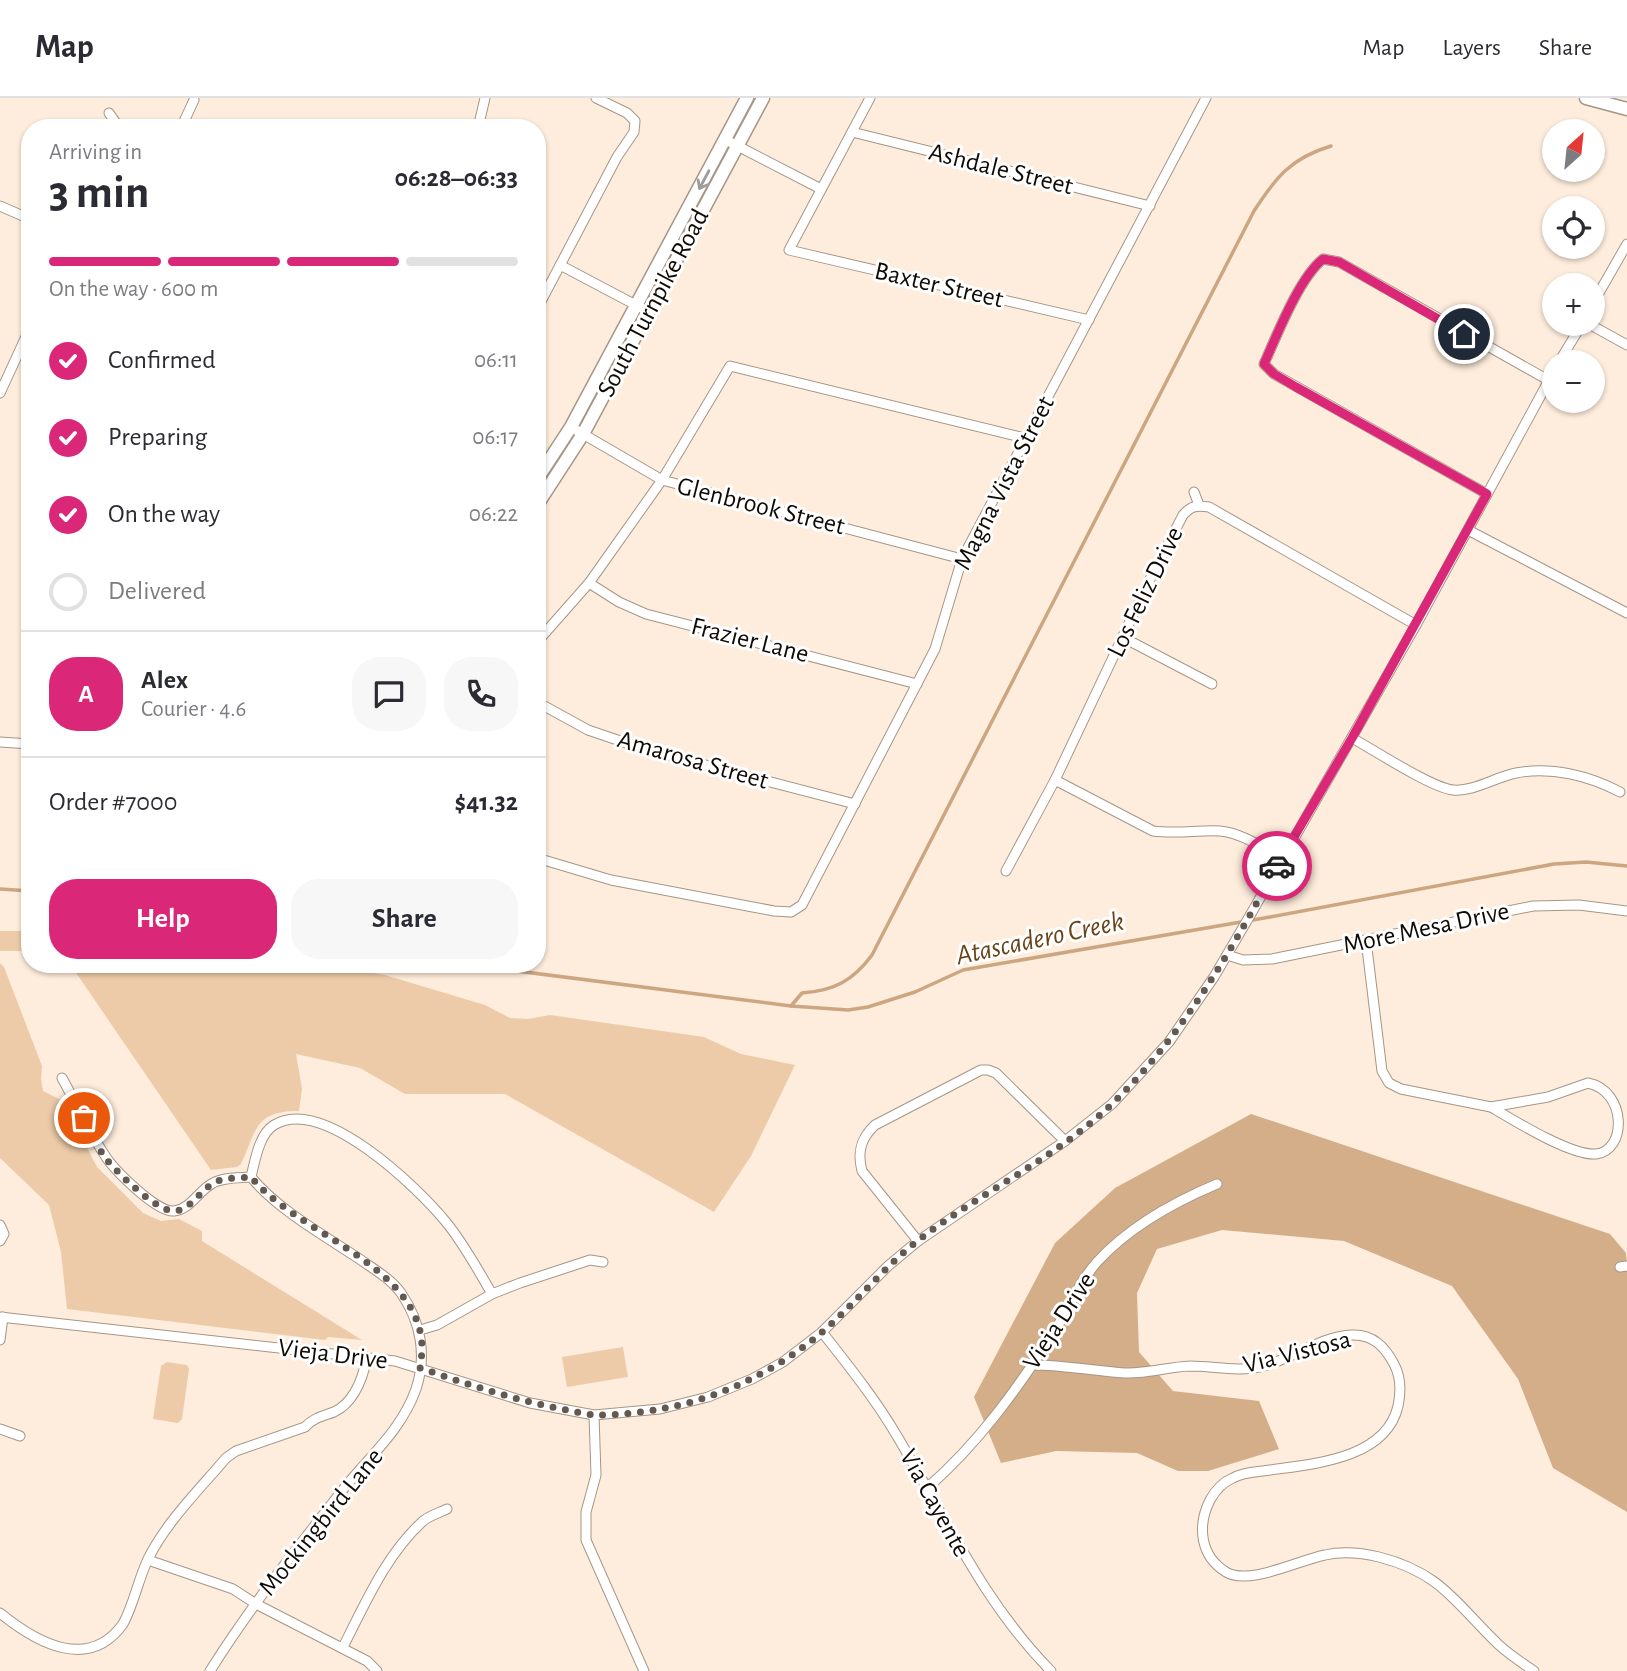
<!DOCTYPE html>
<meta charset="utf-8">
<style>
body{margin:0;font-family:"Alegreya Sans",sans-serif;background:#f7f7f7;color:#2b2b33;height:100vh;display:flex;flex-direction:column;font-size:26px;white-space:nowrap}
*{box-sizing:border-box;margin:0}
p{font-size:23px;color:#7c7c81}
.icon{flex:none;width:38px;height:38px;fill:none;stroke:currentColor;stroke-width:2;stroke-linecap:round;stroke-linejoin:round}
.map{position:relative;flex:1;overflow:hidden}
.sheet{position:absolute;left:21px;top:21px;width:525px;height:854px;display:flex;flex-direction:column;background:#fff;border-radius:28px;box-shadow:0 2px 5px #0004}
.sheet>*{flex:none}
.needle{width:46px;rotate:27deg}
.fabs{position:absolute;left:1542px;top:21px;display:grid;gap:14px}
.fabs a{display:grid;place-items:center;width:63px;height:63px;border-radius:50%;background:#fff;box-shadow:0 2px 5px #0004;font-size:35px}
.pin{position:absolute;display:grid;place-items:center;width:60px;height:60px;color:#fff;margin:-30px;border:4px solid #fff;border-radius:50%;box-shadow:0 2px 7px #0007}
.courier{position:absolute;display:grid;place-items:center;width:70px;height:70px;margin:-35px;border:5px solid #db2777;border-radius:50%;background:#fff;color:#222;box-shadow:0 2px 9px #0007}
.head em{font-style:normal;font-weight:700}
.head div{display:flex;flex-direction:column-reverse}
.head{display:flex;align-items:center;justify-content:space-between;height:119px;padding:0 28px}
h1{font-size:46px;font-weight:700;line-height:52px}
.bar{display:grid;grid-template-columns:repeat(4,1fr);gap:10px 7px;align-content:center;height:84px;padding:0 28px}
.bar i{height:9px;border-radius:5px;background:#e1e1e2}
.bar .on{background:#db2777}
.bar p{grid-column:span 4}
.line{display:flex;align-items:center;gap:18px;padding:0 28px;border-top:2px solid #e1e1e2}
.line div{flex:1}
.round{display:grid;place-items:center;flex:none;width:74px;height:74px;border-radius:28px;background:#f7f7f7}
ol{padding:0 28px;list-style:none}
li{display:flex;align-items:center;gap:21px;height:77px}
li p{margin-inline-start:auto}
li .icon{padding:7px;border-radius:50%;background:#db2777;color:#fff;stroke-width:4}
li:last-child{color:#7c7c81}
li i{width:38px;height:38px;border:4px solid #e1e1e2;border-radius:50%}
.button{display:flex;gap:14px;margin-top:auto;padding:14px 28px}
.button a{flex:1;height:80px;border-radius:28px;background:#db2777;color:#fff;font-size:28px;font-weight:700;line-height:80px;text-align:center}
.button a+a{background:#f7f7f7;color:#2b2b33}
header{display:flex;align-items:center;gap:42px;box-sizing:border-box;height:98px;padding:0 35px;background:#fff;border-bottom:2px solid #e1e1e2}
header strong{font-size:33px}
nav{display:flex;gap:38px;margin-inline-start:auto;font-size:24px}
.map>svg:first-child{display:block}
.green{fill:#eecba8}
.forest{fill:#d4ae88}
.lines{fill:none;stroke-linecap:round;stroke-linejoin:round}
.stream{stroke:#cca681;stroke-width:3.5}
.street-casing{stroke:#a69686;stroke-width:11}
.secondary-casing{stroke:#a69686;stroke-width:15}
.street{stroke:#fff;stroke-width:9}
.secondary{stroke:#fff;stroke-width:12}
.oneway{stroke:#9f9d9b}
.done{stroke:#635950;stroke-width:7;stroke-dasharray:0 12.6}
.route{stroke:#db2777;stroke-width:9}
.labels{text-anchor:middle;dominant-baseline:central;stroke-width:6;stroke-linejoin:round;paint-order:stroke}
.street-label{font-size:26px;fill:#100a05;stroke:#fff}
.water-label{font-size:28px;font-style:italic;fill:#694317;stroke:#fff}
</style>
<header>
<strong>Map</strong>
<nav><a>Map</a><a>Layers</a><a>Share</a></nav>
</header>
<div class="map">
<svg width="1627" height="1573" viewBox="0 0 1627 1573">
<rect width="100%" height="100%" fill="#feeddc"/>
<g class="green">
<rect x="0" y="833" width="30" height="20"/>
<path d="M0,865L4,869L42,968L41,981L43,993L63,1003L97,1069L143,1115L161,1123L179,1121L202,1133V1143L362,1242L328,1239L325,1242L67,1211L61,1154L49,1107L0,1060Z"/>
<path d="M70,866H318L385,877L485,907L510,920L528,921L550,917L704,939L741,956L795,967L751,1058L714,1114L505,996H405L360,970L296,956L302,991L299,1013C254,1013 257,1032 241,1066L237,1069L211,1072Z"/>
<path d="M623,1249L628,1279L567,1289L562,1259Z"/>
<path d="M167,1264L187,1267L189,1271L182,1321L178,1325L153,1321L161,1268Z"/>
</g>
<path class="forest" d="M1251,1016L1610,1136L1626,1155L1627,1167V1414L1553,1370L1518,1281L1452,1188L1344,1143L1222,1132L1157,1151L1137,1195L1139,1254L1173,1293L1259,1303L1279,1351L1208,1373H1178L1137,1355L1056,1353L1001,1365L974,1299L1055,1145L1115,1090Z"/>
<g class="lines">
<g class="stream">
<path d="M0,791L30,793"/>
<path d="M462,866L791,908L848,912L868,909L915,894L963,872L1270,819L1554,766L1586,764L1627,768"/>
<path d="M791,908L802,895C833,893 853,883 872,857L1254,113C1276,79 1291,60 1331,48"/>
</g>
<g class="street-casing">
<g id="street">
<path d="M870,0L789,152L1089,222"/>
<path d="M109,15L118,28"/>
<path d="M117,30C124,24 131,27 139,30"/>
<path d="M181,30L194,2"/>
<path d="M478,30L485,0"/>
<path d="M852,34L1150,108"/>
<path d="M726,42L821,91"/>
<path d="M0,108L30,121"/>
<path d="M560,167L649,214"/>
<path d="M1592,207L1627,146"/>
<path d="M537,211L617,59L634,34L635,23L627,15L596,0"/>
<path d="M1589,226L1627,247"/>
<path d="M1559,264L1582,226"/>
<path d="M0,295L30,230"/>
<path d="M571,329L662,382L962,461"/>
<path d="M1194,394L1199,407"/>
<path d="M1487,396L1274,276L1264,266C1277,237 1299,180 1323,161L1339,164L1548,282"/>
<path d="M1468,432L1627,515"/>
<path d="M589,485L619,504L646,516L917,586"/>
<path d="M1122,539L1212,586"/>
<path d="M537,544L589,485L662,382L730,268L1025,340"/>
<path d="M537,604L588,632L644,651L855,706"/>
<path d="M1352,640C1374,652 1432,690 1453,692C1474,694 1495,679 1516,675C1551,668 1590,678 1620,694"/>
<path d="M0,644L30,646"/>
<path d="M1055,682L1153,733C1176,736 1198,732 1220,733C1242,735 1263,750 1281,760"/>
<path d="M537,760L611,782L774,813L791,814L802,807L935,551L962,461L1206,0"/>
<path d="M1006,773L1055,682L1151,479L1183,417C1191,408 1196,407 1209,409L1416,527"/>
<path d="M1366,842L1382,973L1389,985L1401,991L1491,1009"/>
<path d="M1227,857L1243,862L1272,861L1533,808L1579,807L1627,813"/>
<path d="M62,980C76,1005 88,1032 104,1056C113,1071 157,1115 174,1113C191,1111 199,1092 213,1085C224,1079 239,1080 251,1079"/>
<path d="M1588,985C1627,993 1627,1053 1596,1056C1571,1058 1513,1022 1491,1009L1548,999Z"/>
<path d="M251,1079C255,1063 259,1036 274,1027C323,997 418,1090 446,1124C464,1146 478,1172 492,1196"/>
<path d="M0,1127L4,1136L0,1143"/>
<path d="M918,1143L862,1073C857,1054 861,1040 875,1027L981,972H988L996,975L1065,1043"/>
<path d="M1620,1169L1627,1168"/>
<path d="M0,1219L395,1263L530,1305L594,1317L660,1311L708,1299L752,1281L783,1264L822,1234L888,1168L918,1143L1065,1043L1112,1006L1169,944L1214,879L1252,814L1416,527L1554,273"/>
<path d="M420,1232L437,1227L492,1196L520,1185L590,1162L603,1164"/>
<path d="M822,1234C848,1267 876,1302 897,1338C946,1420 983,1504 1051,1573"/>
<path d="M0,1242L3,1219"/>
<path d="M1033,1267C1064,1267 1094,1273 1125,1275C1146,1276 1168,1269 1190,1268C1213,1268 1238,1274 1260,1269C1291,1262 1320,1238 1352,1237C1373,1236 1385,1249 1394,1266C1401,1279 1401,1294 1398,1308C1386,1361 1313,1366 1270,1372C1258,1374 1243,1374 1233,1380C1223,1384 1215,1393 1210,1402C1197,1428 1200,1458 1226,1474C1249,1488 1299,1462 1325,1457C1343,1453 1362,1455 1379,1459C1442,1475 1456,1506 1499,1547C1510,1557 1522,1565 1534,1573"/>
<path d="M594,1317L596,1377L586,1414V1442L644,1573"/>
<path d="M0,1331L20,1338"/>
<path d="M927,1390C978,1346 1019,1289 1055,1232C1069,1210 1079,1184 1097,1164C1129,1129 1174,1104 1217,1086"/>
<path d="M148,1462L233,1491L256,1506L367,1563L377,1573"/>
<path d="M0,1515C38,1546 89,1573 123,1526C134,1506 138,1482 148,1461C167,1423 199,1392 226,1360L236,1353L305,1329C313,1320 323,1318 334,1314C355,1304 363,1280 367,1259"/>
<path d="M343,1549C365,1506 386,1457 422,1424C428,1418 439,1415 447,1411"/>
<path d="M210,1573C250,1509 298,1449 345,1389C371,1357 402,1331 416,1291C427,1258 421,1224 401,1195C391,1181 375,1172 361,1162C325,1138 278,1112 251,1079"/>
</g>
</g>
<g class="secondary-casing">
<g id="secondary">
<path d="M1586,0L1627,11"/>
<path d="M537,381L571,329L747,0"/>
<path d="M537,407L583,336L763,0"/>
</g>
</g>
<use href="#street" class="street"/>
<use href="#secondary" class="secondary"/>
</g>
<defs><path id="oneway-shaft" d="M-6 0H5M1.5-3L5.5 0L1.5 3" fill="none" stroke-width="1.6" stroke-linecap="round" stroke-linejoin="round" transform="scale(1.75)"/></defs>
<use class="oneway" href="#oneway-shaft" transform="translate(704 82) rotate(118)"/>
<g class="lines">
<path class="done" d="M84,1020C90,1032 96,1046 104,1058C114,1072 158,1115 175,1113C192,1111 200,1092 214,1085C224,1079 239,1080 251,1079C295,1133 403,1162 420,1233C423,1245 422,1258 420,1270C467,1286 514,1302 562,1311C573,1313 584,1316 595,1317C615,1317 640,1315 660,1311C719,1301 776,1273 821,1235C855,1206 882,1171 916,1144C979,1095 1055,1061 1113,1005C1183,937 1231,853 1277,768"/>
<path class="route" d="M1277,768L1352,640L1487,396L1296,289L1274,276L1264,266C1277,237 1299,180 1323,161L1339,164L1464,236"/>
</g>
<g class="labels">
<g class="street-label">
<text transform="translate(1001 71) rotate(14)">Ashdale Street</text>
<text transform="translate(939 187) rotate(13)">Baxter Street</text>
<text transform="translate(653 205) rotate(-62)">South Turnpike Road</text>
<text transform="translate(1004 385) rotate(-63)">Magna Vista Street</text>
<text transform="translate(761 408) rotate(14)">Glenbrook Street</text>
<text transform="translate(1145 494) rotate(-64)">Los Feliz Drive</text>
<text transform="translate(750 542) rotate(14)">Frazier Lane</text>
<text transform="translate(693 662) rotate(16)">Amarosa Street</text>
<text transform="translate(1426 830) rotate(-12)">More Mesa Drive</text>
<text transform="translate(1059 1223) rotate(-57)">Vieja Drive</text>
<text transform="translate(1297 1254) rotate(-14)">Via Vistosa</text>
<text transform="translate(333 1256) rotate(7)">Vieja Drive</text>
<text transform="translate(935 1405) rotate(61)">Via Cayente</text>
<text transform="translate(321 1424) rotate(-51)">Mockingbird Lane</text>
</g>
<g class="water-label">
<text transform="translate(1040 841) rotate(-12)">Atascadero Creek</text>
</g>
</g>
</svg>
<div class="fabs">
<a><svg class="needle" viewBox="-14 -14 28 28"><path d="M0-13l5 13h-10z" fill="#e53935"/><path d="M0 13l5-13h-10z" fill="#7c7c81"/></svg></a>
<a><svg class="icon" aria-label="locate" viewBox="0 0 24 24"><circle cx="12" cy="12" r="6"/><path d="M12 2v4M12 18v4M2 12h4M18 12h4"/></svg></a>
<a>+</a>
<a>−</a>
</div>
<div class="pin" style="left:84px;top:1020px;background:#ea580c"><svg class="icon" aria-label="bag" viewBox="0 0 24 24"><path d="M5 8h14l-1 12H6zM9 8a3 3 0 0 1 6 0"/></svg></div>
<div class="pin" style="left:1464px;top:236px;background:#1f2937"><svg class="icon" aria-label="home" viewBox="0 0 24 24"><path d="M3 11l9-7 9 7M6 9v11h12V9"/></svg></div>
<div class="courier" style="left:1277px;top:768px"><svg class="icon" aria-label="car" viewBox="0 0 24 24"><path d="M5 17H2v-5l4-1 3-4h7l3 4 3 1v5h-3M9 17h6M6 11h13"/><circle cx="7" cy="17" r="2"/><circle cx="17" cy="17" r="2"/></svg></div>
<section class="sheet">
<div class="head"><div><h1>3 min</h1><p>Arriving in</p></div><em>06:28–06:33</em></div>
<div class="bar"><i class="on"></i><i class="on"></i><i class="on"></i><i></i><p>On the way · 600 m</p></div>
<ol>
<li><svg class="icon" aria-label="check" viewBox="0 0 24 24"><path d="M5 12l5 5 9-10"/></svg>Confirmed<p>06:11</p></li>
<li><svg class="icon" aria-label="check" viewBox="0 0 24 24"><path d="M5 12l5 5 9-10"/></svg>Preparing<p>06:17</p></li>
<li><svg class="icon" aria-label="check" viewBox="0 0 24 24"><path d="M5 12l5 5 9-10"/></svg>On the way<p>06:22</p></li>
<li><i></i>Delivered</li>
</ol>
<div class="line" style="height:126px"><b class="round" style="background:#db2777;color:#fff">A</b><div><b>Alex</b><p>Courier · 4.6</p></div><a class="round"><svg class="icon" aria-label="chat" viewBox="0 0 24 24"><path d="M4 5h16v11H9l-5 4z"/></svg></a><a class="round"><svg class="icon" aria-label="phone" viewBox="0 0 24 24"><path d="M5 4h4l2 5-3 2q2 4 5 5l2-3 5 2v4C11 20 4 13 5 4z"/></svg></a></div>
<div class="line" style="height:91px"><div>Order #7000</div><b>$41.32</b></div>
<div class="button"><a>Help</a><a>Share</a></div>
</section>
</div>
